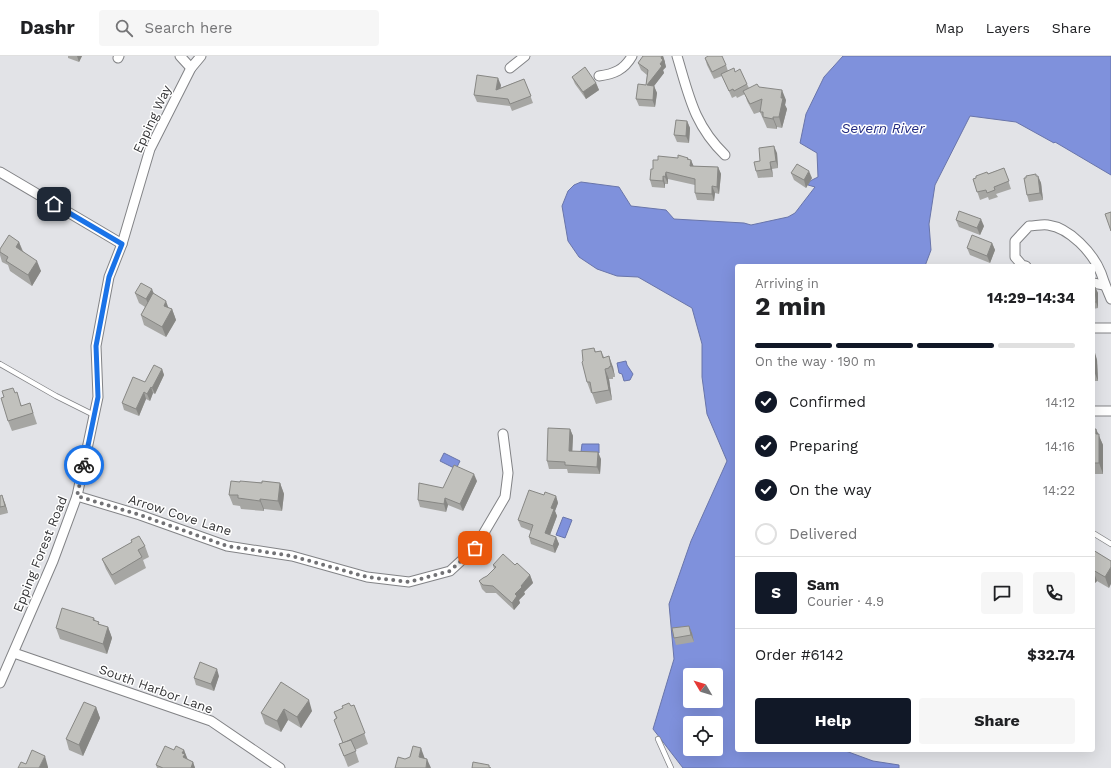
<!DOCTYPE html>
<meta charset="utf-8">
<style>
body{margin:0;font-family:"Work Sans",sans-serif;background:#f6f6f6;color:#202124;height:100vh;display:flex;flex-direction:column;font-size:15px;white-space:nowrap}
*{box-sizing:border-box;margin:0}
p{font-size:13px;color:#757577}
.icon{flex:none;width:22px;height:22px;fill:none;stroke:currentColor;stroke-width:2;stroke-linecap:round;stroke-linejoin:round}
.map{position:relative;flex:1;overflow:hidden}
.panel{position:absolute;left:735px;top:208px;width:360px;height:488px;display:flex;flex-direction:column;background:#fff;border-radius:4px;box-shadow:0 4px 16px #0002}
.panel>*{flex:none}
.needle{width:26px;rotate:308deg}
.buttons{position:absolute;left:683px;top:612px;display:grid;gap:8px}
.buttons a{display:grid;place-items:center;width:40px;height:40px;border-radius:4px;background:#fff;box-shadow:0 4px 16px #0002;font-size:20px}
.pin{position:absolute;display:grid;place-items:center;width:34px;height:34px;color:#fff;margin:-17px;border-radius:8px;box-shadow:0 2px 6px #0006}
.courier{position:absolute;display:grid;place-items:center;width:40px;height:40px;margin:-20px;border:3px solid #1a73e8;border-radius:50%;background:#fff;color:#222;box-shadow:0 1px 5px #0007}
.headline em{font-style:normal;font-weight:700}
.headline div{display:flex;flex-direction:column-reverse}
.headline{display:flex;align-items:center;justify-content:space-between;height:68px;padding:0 20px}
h1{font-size:26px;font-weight:700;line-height:30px}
.bar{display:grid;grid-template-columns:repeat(4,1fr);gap:6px 4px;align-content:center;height:48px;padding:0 20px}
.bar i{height:5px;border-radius:3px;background:#e0e0e0}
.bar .current{background:#111827}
.bar p{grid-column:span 4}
.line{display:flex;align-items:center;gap:10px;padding:0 20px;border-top:1px solid #e0e0e0}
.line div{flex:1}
.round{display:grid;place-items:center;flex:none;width:42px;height:42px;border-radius:4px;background:#f6f6f6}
ol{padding:0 20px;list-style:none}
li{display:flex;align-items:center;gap:12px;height:44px}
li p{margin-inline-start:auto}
li .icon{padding:4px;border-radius:50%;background:#111827;color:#fff;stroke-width:4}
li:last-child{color:#757577}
li i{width:22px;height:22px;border:2px solid #e0e0e0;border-radius:50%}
.primary-button{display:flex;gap:8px;margin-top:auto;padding:8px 20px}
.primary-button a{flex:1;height:46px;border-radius:4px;background:#111827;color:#fff;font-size:16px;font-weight:700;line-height:46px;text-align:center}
.primary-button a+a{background:#f6f6f6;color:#202124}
header{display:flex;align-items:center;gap:24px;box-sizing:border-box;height:56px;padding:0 20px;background:#fff;border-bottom:1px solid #e0e0e0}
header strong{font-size:19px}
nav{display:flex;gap:22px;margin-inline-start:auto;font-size:14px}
.search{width:280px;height:36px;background:#f6f6f6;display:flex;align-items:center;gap:10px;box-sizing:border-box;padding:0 14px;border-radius:4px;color:#757577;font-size:15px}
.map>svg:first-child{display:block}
.water{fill:#7f91dc;stroke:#6975aa;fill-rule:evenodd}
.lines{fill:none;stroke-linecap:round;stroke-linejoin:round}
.lane-casing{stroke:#828386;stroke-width:6}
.street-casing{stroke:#828386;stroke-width:11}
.lane{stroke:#fff;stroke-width:4.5}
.street{stroke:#fff;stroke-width:9}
.wall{fill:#a6a6a3}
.shaded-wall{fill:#878784}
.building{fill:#c1c1bd;stroke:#878784}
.done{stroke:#727275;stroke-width:4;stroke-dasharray:0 7.2}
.route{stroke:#1a73e8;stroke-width:5}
.labels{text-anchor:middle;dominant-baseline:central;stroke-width:3;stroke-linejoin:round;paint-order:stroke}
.street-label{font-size:13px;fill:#353537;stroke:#fff}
.water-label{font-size:14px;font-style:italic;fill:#242c82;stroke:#fff}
</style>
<header>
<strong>Dashr</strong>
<div class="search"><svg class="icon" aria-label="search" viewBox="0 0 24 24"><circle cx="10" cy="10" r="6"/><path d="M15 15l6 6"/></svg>Search here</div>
<nav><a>Map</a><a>Layers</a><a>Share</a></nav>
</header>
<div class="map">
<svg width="1111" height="712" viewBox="0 0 1111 712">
<rect width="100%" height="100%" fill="#e2e3e7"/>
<g class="water">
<path d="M843,0H1111V119L1055,86L1054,87L1016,66L970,60L935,129L929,168L931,194L925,210H737V694H843L873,705L899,709V712H683L653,673L674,603L669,548L691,485L727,405L707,358L702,321V288L692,252L638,221L617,220L597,213L579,201L568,185L562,150L568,135L574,129L581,126L619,131L631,150L666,154L674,163L744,167L751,169L788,161L795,157L815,131L808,129L810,125L818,121L817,97L800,87L806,58L824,21ZM690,619H716V645H690ZM690,667H716V693H690Z"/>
<path d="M626,305L627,309L633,318L630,324L624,325L622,318L619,317L617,307Z"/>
<path d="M582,388H599V397L581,396Z"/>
<path d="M444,397L460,405L456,413L440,405Z"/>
<path d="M563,461L572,464L565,482L556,479Z"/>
</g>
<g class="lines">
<g class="lane-casing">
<g id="lane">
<path d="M0,308L56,340L94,359"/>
<path d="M1093,477L1111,488"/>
<path d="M658,683L671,712"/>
</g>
</g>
<g class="street-casing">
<g id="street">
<path d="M180,0L191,12"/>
<path d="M677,0C689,40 694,69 725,99"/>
<path d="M118,2L119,0"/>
<path d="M510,12L525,0"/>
<path d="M599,20C614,18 624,14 632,0"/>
<path d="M0,116L122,188"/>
<path d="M1026,210L1022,209L1015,201V185L1029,170C1035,170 1042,168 1048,169C1070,172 1093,197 1101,217C1104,226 1107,234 1111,243"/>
<path d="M1093,227L1104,229"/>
<path d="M1093,272H1111"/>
<path d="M1093,355H1111"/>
<path d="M77,440L140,459L227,490L292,500L367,521L409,526L450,515L475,492L505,441L508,417L503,378"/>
<path d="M14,597L211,665L280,712"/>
<path d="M0,627L53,505L77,440L98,341L96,290L109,221L122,188L150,93L191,12L201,0"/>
</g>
</g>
<use href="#lane" class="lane"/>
<use href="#street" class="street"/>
</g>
<g class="wall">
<path d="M68,0H82L79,6L68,2Z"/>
<path d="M642,0H663L665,6V7L666,11L663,14L664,17L654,30L657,37L655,51L639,50L636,43L646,29L647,19L641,14L638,7L643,1Z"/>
<path d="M705,2L726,9L728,15L735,16L747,28L749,32L759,31L786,44L785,49L787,53L782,72L777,71V73L767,72L760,56L754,58L747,45L745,38L737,42L736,40L732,42L722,20L714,23L707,9Z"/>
<path d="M572,21L596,27L599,34L586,43L575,28Z"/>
<path d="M524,23L533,47L512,55L510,50L477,46L474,39L501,29L500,32Z"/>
<path d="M687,65L690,72L689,87L677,86L674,79Z"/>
<path d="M777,97L778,112L772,113L773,121L758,122L756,115L760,105Z"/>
<path d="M678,102H688L689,104H691L693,110L718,111L721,118L719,138L715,137L714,145L697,144L695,137V129L668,123V128H665V132L652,131L650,124L653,113L658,104Z"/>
<path d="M1004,112L1011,133L996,138L998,141L989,144L988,141L980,144L973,123Z"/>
<path d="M791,117L812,122L806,132L794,124Z"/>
<path d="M1037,120H1038L1041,127L1043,144L1029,146L1027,139Z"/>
<path d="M956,164L984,170L980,179L959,171Z"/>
<path d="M19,186L23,195L41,215L32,230L10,215L8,209L2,206L0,199V193Z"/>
<path d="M992,187L995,194L990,207L970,199L967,192Z"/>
<path d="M1093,231H1095L1098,237V252L1093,253Z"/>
<path d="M135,237L154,238L169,252L172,253L176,264L166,281L144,269L141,259L145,251L139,247Z"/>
<path d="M594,292L596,296L601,295L604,301L613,311L615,321H613V323H609L612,344L596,348L592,337H591L587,326L583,305Z"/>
<path d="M1093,293L1097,304L1098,325H1093Z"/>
<path d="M162,313L164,319L155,338L153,337L150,345L146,343L139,360L124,354L122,347Z"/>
<path d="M15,337L22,350L30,347L37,368L12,375L8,365Z"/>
<path d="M570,373L573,380L572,395L601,403L600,418L568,417L567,413H549L547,405Z"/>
<path d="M1093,373H1096L1103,389V418H1093Z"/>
<path d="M477,425L463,455L448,449L446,456L420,451L418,444Z"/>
<path d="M240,426L280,427L284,438L282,455L264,453V455L241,453L240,450L233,449L229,439Z"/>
<path d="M544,439L556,440L558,447L555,455L557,460L550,479L556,481L559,488L555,497L531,488L529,481L531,475L521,471L518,464Z"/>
<path d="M0,440L5,447L8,457L0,459Z"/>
<path d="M131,484L145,490L149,501L143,504L146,512L115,529L106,513L102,503L132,486Z"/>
<path d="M1093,494L1111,505L1109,532L1097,525L1095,527L1093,526Z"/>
<path d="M493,509H515L530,519L533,527L524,536L525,538L519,544L520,547L514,554L496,537H486L482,533L479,525L487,520L494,513Z"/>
<path d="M94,562L95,564L100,569L108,571L112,582L107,598L60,583L56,572Z"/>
<path d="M692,577L694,586L676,589L674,582Z"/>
<path d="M219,620L214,635L196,629L194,622Z"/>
<path d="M281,626L312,655L301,672L288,664L281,676L265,668L261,657Z"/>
<path d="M354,649L368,688L355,694L359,706L348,711L339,688L343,687L334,664L336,662L334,656Z"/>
<path d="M96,651L100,662L83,700L69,694L66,683Z"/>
<path d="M174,694H184L187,703L193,706L195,712H157L156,709Z"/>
</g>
<g class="shaded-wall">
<path d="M77,0H82L79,6Z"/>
<path d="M662,0H663L665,6V7L666,11L663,14L664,17L654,30L657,37L655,51L647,29Z"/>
<path d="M498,22L501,29L499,41L496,34Z"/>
<path d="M596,27L599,34L586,43L583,36Z"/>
<path d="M782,34L786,44L785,49L787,53L782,72L779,61Z"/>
<path d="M773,61L777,71V73L773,63Z"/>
<path d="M687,65L690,72L689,87L686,80Z"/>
<path d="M774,90L777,97L778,112L776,105Z"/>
<path d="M688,102L690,108L691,104L694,111L692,117L687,103Z"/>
<path d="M770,106L772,113L773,121L771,113Z"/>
<path d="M718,111L721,118L719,138L717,131Z"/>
<path d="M809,115L812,122L806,132L804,124Z"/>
<path d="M666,116L668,123V128L665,121Z"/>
<path d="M663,120L665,128V132L663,125Z"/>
<path d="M1038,120L1041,127L1043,144L1040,137Z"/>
<path d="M712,130L715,137L714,145L712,138Z"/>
<path d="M981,163L984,170L980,179L977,172Z"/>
<path d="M19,186L23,197L16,191Z"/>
<path d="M992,187L995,194L990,207L987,200Z"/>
<path d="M37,205L41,215L32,230L28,219Z"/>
<path d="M1095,231L1098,237V252L1096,246Z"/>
<path d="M152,233L156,243L150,253L146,243Z"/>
<path d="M166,245L170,256L164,250Z"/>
<path d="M172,253L176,264L166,281L162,271Z"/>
<path d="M1094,293L1097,304L1098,325L1094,315Z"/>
<path d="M609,300L613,311L615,321L611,310Z"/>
<path d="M162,313L164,319L155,338L152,332Z"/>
<path d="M605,313L609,323L612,344L609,334Z"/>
<path d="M151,331L153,337L150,345L147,338Z"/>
<path d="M144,336L146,343L139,360L136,353Z"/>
<path d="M570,373L573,380L572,402L569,395Z"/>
<path d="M1096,373L1103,389V418L1099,407Z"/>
<path d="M598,396L601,403L600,418L597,411Z"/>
<path d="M474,418L477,425L463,455L460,448Z"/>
<path d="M280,427L284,438L282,455L278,445Z"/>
<path d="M2,439L5,447L8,457L5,450Z"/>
<path d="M556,440L558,447L555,455L557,460L548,484L545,477L551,452Z"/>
<path d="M445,442L448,449L446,456L444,448Z"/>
<path d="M260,443L264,453V455L260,445Z"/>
<path d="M556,481L559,488L555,497L553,490Z"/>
<path d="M1111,511V528L1109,532L1105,521Z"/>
<path d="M1093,514L1097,525L1095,527L1093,521Z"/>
<path d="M530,519L533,527L524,536L525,538L519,544L520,547L514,554L512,547L515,538L521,530Z"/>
<path d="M689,570L692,577L694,586L691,579Z"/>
<path d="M108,571L112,582L107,598L103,588Z"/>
<path d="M217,613L219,620L214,635L211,628Z"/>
<path d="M309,644L312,655L301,672L297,661Z"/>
<path d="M96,651L100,662L83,700L79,689Z"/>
<path d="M284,653L288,664L281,676L277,665Z"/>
<path d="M421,692L425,703L419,701Z"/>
<path d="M184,694L188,704L183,701L182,697Z"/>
<path d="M45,700L48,711V712H39Z"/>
<path d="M427,703L431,712H426Z"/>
<path d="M193,706L195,712H191Z"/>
</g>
<g class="building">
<path d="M643,0H662L661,2L663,4L660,8L662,10L647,29L654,30L653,44L636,43L638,28L646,29L648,14L638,7Z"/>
<path d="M708,0H722L726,9L712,16L705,2Z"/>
<path d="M585,11L596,27L583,36L572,21Z"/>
<path d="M734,12L735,16L740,13L747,28L734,35L733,33L729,35L721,18Z"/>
<path d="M477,19L498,22L496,34L524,23L531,40L510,48L508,43L474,39Z"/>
<path d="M757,28L759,31L782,34L781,42H783L779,61H773V63L763,61V56H760L762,43L750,48L743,35Z"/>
<path d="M676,64L687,65L686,80L674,79Z"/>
<path d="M774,90L776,105L770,106L771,113L756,115L754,106L760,105L759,92Z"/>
<path d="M678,99L688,102L687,103L691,104L690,110L718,111L717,131L712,130V138L695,137V123L666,116L665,121L663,120V125L650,124L651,113H653V104H658V100L678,102Z"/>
<path d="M797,108L809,115L804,124L791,117Z"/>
<path d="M1004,112L1009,125L994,131L995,134L987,137L986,134L977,136L973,123L976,122V120L987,116L988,118Z"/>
<path d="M1036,118V120H1038L1040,137L1027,139L1024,122H1026V120Z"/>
<path d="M959,155L981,163L977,172L956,164Z"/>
<path d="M1111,156V175L1105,158Z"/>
<path d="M9,179L19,186L16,191L37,205L28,219L6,205L8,201L0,196V193Z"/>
<path d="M972,179L992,187L987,200L967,192Z"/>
<path d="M141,227L152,233L146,243L135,237Z"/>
<path d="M1093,231H1095L1096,246H1093Z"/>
<path d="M153,237L166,245L164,250L172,253L162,271L141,259Z"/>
<path d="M594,292L595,296L601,295L603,302L609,300L611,310L609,311V312L605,313L609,334L592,337L590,326H587L582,306L583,305L582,294Z"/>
<rect x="1093" y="293" width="1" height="22"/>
<path d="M154,309L162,313L152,332L151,331L147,338L144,336L136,353L122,347L133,321L145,326Z"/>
<path d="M13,332L15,337L17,336L21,350L30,347L33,357L8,365L1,342L4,341L2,335Z"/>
<path d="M548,372L570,373L569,395L598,396L597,411L565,409V406L547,405Z"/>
<path d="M1093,373H1096V378H1099V407H1093Z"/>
<path d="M454,409L474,418L460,448L445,442L444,448L418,444L419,427L443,432Z"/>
<path d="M231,425L240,426V425L262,427V425L280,427L278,445L260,443V445L238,442V439H229Z"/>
<path d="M529,434L544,439L545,436L556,440L551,452L554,453L545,477L556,481L553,490L529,481L533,469L518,464Z"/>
<path d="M2,439L5,450L0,451V440Z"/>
<path d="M139,480L145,490L138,494L142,501L112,519L102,503L132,486L131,484Z"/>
<path d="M1093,494L1111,505V511L1105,521L1093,514Z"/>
<path d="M503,498L515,509L517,507L530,519L521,530L522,531L515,538L517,540L512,547L493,530L483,529L479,525L483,522L487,520L496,511L493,509Z"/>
<path d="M62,552L94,562L93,564L99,566L98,568L108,571L103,588L56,572Z"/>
<path d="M689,570L691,579L674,582L672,572Z"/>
<path d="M200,606L217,613L211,628L194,622Z"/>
<path d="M281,626L309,644L297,661L284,653L277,665L261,657Z"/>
<path d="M84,646L96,651L79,689L66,683Z"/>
<path d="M349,647L351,650L354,649L365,677L343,687L334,664L337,662L334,656L343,652L342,650Z"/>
<path d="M351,684L356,695L344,700L339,688Z"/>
<path d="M165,690L174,694L176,690L184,694L182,697L185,698L183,701L193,706L191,712H163L156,709Z"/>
<path d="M413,690L421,692L419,701L427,703L426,712H395L398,701L405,703L410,701Z"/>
<path d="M32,694L45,700L39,712H18L21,706L26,708Z"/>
<path d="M473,706L489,709V711L491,712H472Z"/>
</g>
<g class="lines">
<path class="done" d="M84,409L77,440L140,459L227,490L292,500L367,521L409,526L450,515L475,492"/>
<path class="route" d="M54,148L122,188L109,221L96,290L98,341L84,409"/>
</g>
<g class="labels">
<g class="street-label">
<text transform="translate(152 63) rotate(-65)">Epping Way</text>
<text transform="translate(180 459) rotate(18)">Arrow Cove Lane</text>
<text transform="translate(40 498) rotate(-68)">Epping Forest Road</text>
<text transform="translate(156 633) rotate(20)">South Harbor Lane</text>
</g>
<g class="water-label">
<text x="883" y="72">Severn River</text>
</g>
</g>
</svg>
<div class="buttons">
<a><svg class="needle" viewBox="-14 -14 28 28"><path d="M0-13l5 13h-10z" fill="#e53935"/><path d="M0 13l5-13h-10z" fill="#757577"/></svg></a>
<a><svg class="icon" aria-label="locate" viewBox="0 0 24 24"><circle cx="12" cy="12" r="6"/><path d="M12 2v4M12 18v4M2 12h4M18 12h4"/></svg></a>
</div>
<div class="pin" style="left:475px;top:492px;background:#ea580c"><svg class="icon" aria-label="bag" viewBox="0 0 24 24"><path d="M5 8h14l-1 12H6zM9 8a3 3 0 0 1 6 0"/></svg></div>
<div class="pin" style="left:54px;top:148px;background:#1f2937"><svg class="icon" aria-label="home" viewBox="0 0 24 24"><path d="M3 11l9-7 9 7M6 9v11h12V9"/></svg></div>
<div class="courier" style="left:84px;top:409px"><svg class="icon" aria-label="bike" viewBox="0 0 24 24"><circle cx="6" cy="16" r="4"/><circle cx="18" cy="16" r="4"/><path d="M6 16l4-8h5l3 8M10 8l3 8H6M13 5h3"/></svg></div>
<section class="panel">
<div class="headline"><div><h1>2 min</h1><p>Arriving in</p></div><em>14:29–14:34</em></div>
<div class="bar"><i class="current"></i><i class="current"></i><i class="current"></i><i></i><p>On the way · 190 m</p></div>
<ol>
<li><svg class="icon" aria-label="check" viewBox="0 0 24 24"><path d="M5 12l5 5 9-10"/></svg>Confirmed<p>14:12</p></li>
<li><svg class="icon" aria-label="check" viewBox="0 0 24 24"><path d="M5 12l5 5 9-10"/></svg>Preparing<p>14:16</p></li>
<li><svg class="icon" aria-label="check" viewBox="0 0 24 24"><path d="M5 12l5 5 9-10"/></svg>On the way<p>14:22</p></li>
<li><i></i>Delivered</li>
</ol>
<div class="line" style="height:72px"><b class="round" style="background:#111827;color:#fff">S</b><div><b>Sam</b><p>Courier · 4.9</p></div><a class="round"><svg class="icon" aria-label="chat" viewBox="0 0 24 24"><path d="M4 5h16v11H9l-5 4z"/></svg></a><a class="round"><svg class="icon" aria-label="phone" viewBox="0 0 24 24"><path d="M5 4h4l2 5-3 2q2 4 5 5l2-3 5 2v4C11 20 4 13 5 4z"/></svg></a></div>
<div class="line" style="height:52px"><div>Order #6142</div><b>$32.74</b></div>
<div class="primary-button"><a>Help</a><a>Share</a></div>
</section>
</div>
